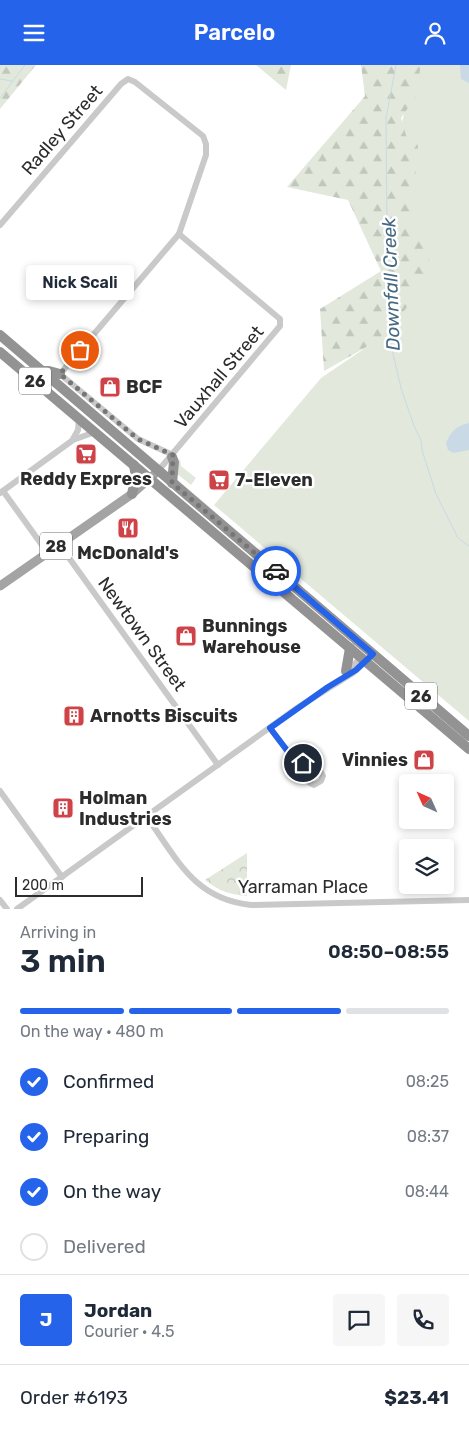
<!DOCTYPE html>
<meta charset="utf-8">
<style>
body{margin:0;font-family:Rubik,sans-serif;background:#f6f6f7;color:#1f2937;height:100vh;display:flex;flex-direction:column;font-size:19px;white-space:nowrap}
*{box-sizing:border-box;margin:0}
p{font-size:16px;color:#747a83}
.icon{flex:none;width:28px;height:28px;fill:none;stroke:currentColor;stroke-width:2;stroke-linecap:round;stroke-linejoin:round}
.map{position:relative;height:844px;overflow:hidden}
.details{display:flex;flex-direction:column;background:#fff;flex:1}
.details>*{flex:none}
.needle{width:32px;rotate:315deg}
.controls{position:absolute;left:399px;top:709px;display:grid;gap:10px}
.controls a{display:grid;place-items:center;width:55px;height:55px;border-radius:5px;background:#fff;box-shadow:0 2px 8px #0003;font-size:25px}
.scale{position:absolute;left:15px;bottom:12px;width:128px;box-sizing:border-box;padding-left:5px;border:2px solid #2c2c2c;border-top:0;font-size:14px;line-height:18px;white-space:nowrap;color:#2c2c2c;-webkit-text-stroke:4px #fff;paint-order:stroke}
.pin{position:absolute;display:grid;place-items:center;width:42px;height:42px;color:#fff;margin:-21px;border:2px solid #fff;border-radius:50%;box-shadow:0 1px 5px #0007}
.courier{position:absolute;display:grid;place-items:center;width:50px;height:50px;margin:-25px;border:4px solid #2563eb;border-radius:50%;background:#fff;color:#222;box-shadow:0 1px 6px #0007}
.bubble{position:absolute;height:35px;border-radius:5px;background:#fff;box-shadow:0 2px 8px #0003;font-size:16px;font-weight:600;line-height:35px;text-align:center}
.overview em{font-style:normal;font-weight:600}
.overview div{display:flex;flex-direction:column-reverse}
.overview{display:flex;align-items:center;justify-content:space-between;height:85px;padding:0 20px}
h1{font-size:32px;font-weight:600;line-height:38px}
.bar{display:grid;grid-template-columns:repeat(4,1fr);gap:8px 5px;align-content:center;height:60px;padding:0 20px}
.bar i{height:6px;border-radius:4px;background:#e0e1e3}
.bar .on{background:#2563eb}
.bar p{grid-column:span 4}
.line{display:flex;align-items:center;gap:12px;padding:0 20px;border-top:1px solid #e0e1e3}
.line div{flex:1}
.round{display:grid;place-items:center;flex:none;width:52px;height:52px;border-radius:5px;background:#f6f6f7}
ol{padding:0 20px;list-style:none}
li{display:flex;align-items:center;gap:15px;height:55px}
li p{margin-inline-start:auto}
li .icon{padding:5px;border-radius:50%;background:#2563eb;color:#fff;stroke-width:4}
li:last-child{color:#747a83}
li i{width:28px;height:28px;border:2px solid #e0e1e3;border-radius:50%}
header{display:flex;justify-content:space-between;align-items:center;height:65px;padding:0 20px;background:#2563eb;color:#fff;font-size:22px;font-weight:600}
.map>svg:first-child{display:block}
.grass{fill:#e2e8db}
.forest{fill:url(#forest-firs)}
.park{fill:url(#park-crowns)}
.water{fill:#c9dae6}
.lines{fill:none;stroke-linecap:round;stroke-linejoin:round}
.stream{stroke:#c9dae6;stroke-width:1}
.minor{stroke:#c9c9c9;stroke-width:6}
.major{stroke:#a4a4a4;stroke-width:9}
.highway{stroke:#939393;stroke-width:10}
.done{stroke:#767676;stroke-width:5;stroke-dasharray:0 9}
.route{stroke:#2563eb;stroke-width:6}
.labels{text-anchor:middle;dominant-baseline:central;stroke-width:5;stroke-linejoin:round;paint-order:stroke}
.shield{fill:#fff;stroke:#6b6b6b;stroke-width:1}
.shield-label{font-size:16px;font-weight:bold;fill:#2c2c2c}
.street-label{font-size:18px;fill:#2c2c2c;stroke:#fff}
.poi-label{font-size:18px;font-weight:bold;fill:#2c2c2c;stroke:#fff;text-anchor:start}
.water-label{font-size:19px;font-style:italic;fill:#456983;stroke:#fff}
</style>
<header><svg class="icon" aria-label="menu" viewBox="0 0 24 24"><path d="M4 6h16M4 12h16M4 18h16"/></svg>Parcelo<svg class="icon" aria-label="person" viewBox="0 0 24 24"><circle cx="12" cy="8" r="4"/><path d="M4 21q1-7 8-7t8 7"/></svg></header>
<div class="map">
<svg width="469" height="844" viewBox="0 0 469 844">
<defs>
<pattern id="forest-firs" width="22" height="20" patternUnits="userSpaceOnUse" patternTransform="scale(1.25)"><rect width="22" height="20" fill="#e2e8db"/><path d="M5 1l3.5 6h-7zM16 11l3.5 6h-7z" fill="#c2c7bc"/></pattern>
<pattern id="park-crowns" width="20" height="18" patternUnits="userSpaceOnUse" patternTransform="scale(1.25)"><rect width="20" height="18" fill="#e2e8db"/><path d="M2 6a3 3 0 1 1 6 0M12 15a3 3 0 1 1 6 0" fill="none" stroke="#c2c7bc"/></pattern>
</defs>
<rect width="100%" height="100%" fill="#fff"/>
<g class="grass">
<path d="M414,0H469V656L214,440L321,313L389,267L398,156L414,102L402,58Z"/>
<path d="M180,393L181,401L196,413L191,420L176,408Z"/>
</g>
<g class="forest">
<path d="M0,0H36L0,44Z"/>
<path d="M256,0H291L286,25Z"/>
<path d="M361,0H421L415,33L401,53L408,77L418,80L411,161L430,190L425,217L386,271L324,306L320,244L381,206L348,135L287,122L365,31Z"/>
</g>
<path class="park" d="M247,788V831C231,830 217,825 205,815Z"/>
<g class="water">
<path d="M460,0H469V18L461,14Z"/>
<path d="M469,358V385L453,388L448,385L446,378C451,366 456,361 469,358Z"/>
</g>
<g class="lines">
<g class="stream">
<path d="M396,0L386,53L387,166L391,280L401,323L414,361L421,375L422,385L436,429L458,473L469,481"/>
<path d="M0,14L12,16"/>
<path d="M0,33L25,0"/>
</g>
<g class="minor">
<path d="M0,160L121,19L128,14L135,17L203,71L206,79V90L179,169L60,309L138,374L173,390"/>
<path d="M73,374L78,365L79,353"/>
<path d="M158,406L280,261V254L179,169"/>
<path d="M3,426L47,487"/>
<path d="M0,428L73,375L95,367"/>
<path d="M59,479L218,700"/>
<path d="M346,607L362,592"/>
<path d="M270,663L295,696C299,706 305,717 314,720L321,716L323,711L319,704L295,696"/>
<path d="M0,726L62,812"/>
<path d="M146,751C177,793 193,834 251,840L469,835"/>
<path d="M0,835L7,844"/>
<path d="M17,844L297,643L353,608L368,594"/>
</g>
<path class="major" d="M0,521L132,429L158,406"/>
<g class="highway">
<path d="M0,270L469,671"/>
<path d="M0,287L469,684"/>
<path d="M43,306H49L60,309"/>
<path d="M172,418L174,397L172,392"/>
<path d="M132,429L136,412L134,400"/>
<path d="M346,606L350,583"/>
</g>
</g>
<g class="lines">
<path class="done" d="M80,285L60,309L138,374L173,390L172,418L276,506"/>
<path class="route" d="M276,506L373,589L356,605L328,622L270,663L295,696L303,698"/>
</g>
<defs>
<g id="shop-square" transform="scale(1.125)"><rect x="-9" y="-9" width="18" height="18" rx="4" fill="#ce4348" stroke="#fff"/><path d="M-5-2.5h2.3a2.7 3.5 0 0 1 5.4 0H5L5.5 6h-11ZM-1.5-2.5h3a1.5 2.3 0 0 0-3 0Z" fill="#fff"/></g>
<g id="supermarket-square" transform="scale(1.125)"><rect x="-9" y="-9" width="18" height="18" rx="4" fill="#ce4348" stroke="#fff"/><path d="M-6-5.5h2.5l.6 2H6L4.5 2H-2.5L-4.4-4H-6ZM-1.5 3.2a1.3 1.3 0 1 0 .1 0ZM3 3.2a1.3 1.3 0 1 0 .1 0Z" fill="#fff"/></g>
<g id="restaurant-square" transform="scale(1.125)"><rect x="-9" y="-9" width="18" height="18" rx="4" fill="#ce4348" stroke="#fff"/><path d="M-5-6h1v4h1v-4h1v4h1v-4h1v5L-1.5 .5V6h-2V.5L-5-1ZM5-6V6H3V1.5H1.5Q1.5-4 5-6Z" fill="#fff"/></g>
<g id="building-square" transform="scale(1.125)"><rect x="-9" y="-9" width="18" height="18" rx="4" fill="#ce4348" stroke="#fff"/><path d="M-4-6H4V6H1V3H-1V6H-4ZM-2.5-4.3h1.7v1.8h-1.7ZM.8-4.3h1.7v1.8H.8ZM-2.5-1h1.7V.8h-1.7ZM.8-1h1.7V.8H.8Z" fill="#fff"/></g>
</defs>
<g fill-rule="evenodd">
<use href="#shop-square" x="110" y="322"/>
<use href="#supermarket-square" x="86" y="389"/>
<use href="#supermarket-square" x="219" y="415"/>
<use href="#restaurant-square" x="128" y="463"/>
<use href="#shop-square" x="186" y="571"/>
<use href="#building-square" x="74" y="651"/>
<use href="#shop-square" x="424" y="695"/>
<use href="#building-square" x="63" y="743"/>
</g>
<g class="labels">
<g class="shield">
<rect x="19" y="302.5" width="32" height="27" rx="4"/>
<rect x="40" y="467.5" width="32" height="27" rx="4"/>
<rect x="405" y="617.5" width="32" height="27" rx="4"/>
</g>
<g class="shield-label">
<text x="35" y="316">26</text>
<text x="56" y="481">28</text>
<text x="421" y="631">26</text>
</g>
<g class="street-label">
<text transform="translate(62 65) rotate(-49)">Radley Street</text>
<text transform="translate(219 312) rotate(-50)">Vauxhall Street</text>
<text transform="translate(142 569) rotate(54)">Newtown Street</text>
<text x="303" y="822">Yarraman Place</text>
</g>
<g class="poi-label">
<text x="126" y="322">BCF</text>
<text x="86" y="414" text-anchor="middle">Reddy Express</text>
<text x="235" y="415">7-Eleven</text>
<text x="128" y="488" text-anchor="middle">McDonald's</text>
<text x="202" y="561">Bunnings<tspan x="202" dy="21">Warehouse</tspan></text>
<text x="90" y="651">Arnotts Biscuits</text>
<text x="408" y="695" text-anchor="end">Vinnies</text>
<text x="79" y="733">Holman<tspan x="79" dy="21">Industries</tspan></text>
</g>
<g class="water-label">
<text transform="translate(391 219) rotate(-92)">Downfall Creek</text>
</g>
</g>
</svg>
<div class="controls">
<a><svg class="needle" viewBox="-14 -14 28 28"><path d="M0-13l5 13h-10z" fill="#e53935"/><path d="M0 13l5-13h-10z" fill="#747a83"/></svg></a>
<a><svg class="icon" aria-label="layers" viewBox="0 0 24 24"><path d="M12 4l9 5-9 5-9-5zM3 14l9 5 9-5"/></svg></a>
</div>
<div class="scale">200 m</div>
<div class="pin" style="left:80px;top:285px;background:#ea580c"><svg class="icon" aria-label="bag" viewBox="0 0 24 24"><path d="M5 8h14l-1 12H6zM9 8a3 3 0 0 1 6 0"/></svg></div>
<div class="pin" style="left:303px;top:698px;background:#1f2937"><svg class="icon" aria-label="home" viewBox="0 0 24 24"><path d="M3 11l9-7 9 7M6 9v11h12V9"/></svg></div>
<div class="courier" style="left:276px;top:506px"><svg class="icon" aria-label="car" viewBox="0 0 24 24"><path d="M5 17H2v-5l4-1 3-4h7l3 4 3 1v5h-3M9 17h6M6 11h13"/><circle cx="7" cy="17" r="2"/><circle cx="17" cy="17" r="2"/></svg></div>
<div class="bubble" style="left:26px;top:200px;width:108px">Nick Scali</div>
</div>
<section class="details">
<div class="overview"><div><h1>3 min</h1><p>Arriving in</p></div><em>08:50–08:55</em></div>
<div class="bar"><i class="on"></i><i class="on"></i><i class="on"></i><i></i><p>On the way · 480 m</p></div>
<ol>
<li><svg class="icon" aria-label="check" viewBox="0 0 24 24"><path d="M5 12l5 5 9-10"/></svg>Confirmed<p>08:25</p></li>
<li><svg class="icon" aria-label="check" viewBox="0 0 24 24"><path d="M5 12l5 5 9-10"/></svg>Preparing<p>08:37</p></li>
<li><svg class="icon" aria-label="check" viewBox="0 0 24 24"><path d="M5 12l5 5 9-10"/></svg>On the way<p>08:44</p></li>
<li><i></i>Delivered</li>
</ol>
<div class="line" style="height:90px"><b class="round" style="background:#2563eb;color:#fff">J</b><div><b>Jordan</b><p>Courier · 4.5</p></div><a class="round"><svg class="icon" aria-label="chat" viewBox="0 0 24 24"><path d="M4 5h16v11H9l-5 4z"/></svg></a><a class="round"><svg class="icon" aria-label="phone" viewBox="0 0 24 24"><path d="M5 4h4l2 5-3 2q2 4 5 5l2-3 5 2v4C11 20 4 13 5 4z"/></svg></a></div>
<div class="line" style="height:65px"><div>Order #6193</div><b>$23.41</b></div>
</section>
